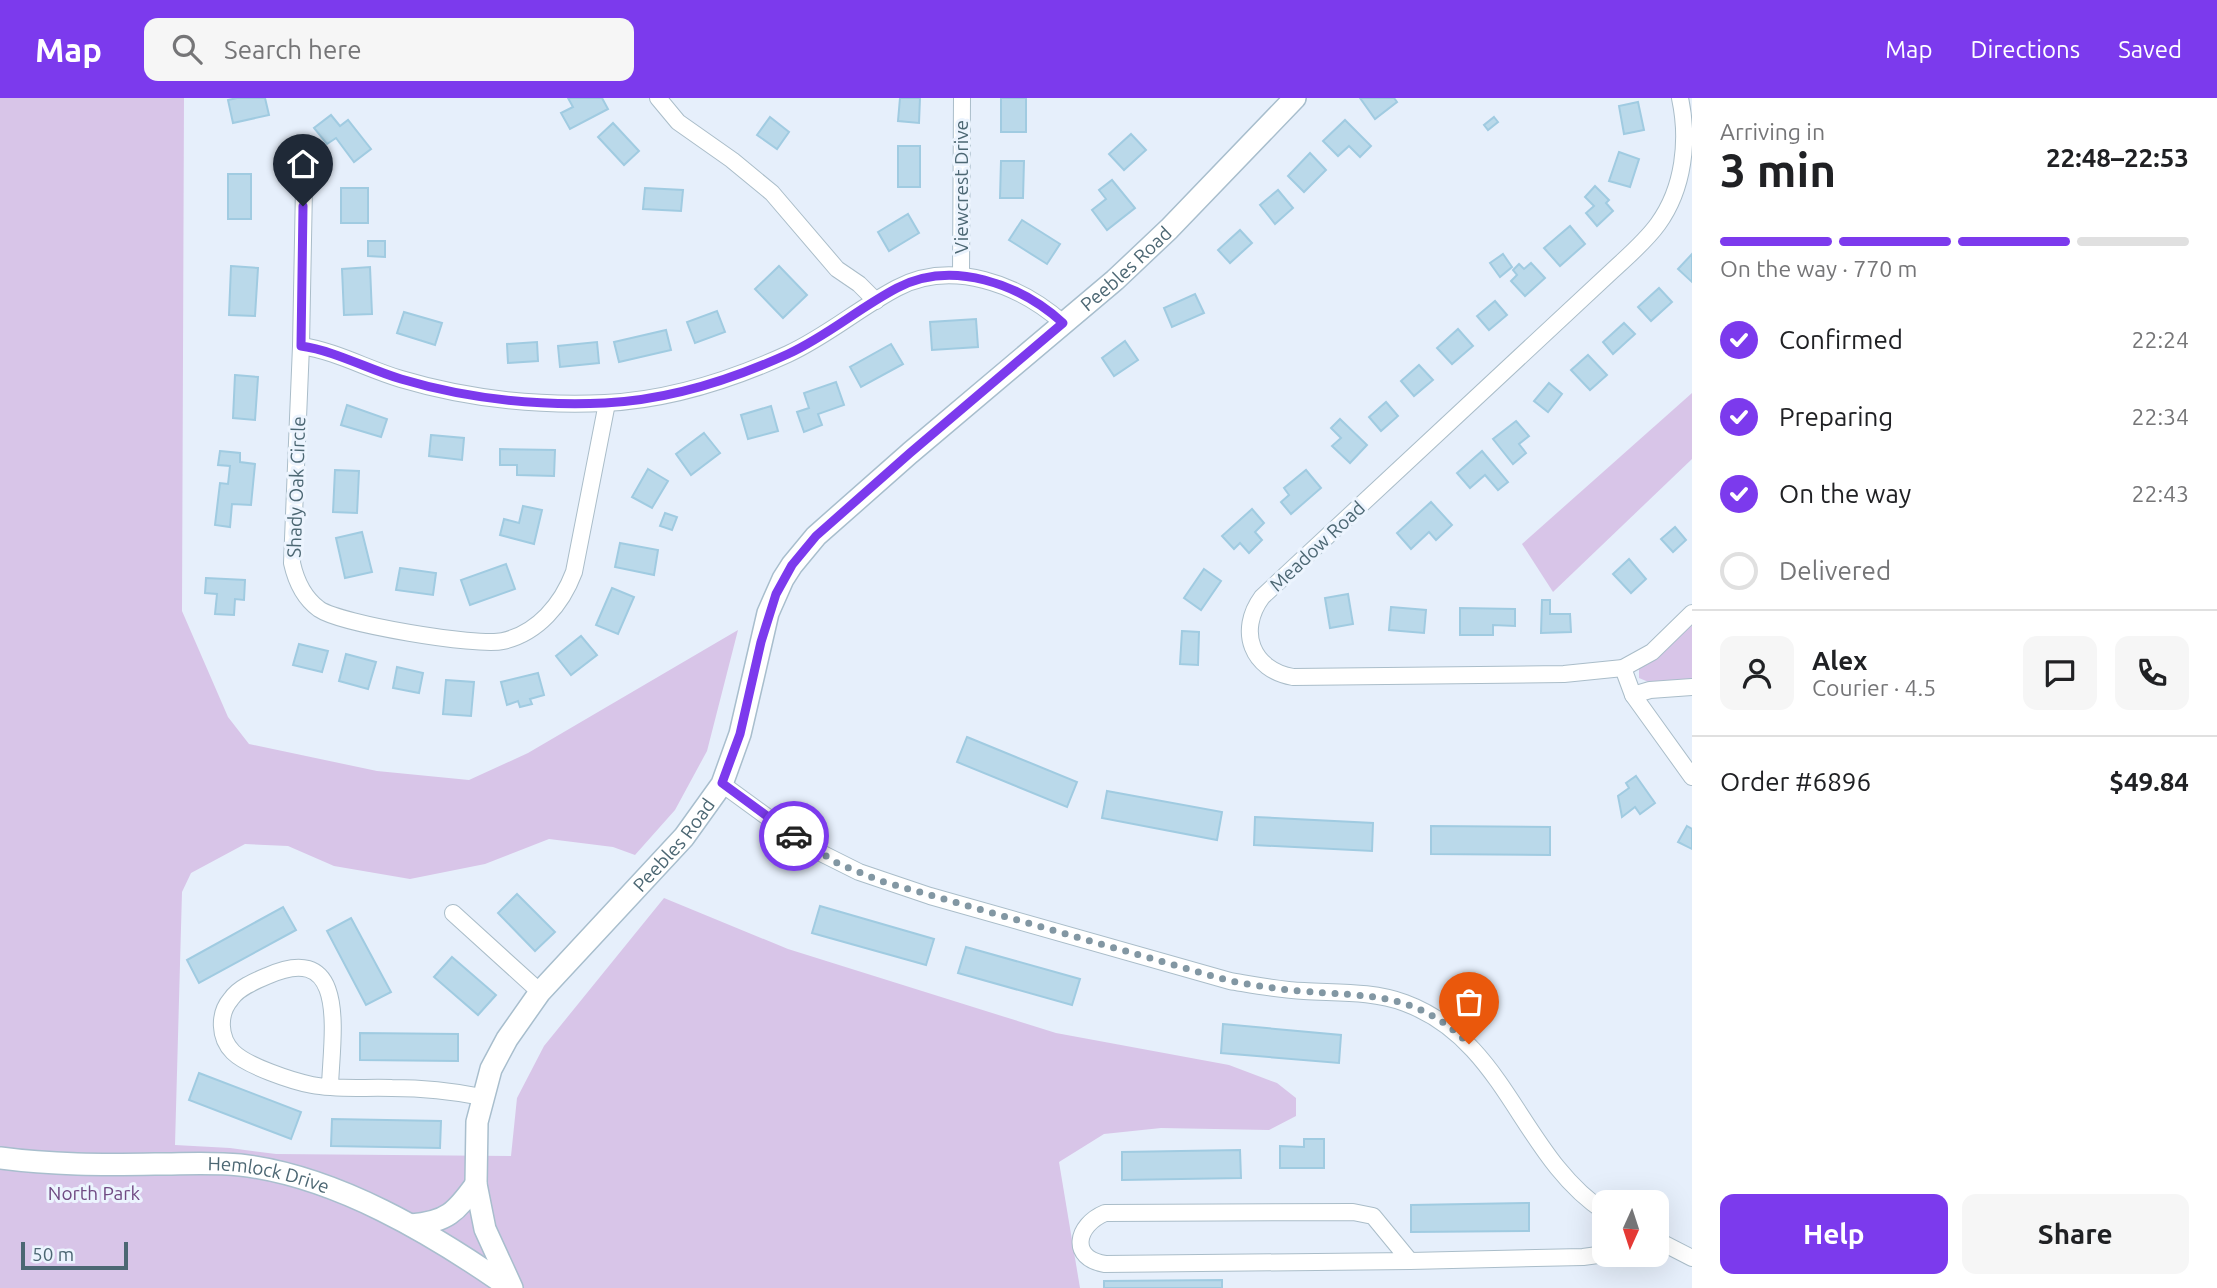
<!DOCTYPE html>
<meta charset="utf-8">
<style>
body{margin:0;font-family:Ubuntu,sans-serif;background:#f6f6f6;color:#202124;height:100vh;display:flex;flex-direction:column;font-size:26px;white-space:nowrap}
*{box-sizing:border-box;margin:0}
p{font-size:23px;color:#757577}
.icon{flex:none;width:38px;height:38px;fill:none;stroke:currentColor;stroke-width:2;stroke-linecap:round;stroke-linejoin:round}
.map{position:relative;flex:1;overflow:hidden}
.side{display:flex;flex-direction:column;background:#fff;width:525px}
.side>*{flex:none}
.needle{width:46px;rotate:183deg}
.fabs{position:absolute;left:1592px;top:1092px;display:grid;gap:14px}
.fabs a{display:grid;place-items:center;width:77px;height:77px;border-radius:14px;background:#fff;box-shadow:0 7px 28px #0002;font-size:35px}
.scale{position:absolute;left:21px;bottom:18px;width:107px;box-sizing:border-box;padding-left:7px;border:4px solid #4c6773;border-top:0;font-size:19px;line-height:24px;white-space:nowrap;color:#4c6773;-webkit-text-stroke:5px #ecf4fe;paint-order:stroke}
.pin{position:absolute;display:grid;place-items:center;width:60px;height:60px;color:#fff;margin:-72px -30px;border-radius:50% 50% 50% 0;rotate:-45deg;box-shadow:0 0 7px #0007}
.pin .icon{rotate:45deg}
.courier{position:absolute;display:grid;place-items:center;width:70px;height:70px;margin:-35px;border:5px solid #7c3aed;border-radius:50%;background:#fff;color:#222;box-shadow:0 2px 9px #0007}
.headline em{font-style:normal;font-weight:700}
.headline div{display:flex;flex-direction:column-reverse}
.headline{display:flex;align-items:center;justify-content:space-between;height:119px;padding:0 28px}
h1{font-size:46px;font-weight:700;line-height:52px}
.bar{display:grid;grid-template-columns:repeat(4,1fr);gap:10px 7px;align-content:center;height:84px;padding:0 28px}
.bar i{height:9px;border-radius:5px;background:#e0e0e0}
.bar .current{background:#7c3aed}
.bar p{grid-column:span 4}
.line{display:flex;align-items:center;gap:18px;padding:0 28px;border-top:2px solid #e0e0e0}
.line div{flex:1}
.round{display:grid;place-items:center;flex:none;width:74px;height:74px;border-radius:14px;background:#f6f6f6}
ol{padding:0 28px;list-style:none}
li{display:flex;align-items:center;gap:21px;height:77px}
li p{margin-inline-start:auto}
li .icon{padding:7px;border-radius:50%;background:#7c3aed;color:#fff;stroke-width:4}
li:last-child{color:#757577}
li i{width:38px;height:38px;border:4px solid #e0e0e0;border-radius:50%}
.button{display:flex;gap:14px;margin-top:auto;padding:14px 28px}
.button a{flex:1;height:80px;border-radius:14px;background:#7c3aed;color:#fff;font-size:28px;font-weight:700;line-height:80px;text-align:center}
.button a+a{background:#f6f6f6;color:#202124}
header{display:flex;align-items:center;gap:42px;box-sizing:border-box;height:98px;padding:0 35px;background:#7c3aed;color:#fff}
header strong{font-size:33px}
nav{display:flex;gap:38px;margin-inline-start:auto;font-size:24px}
.search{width:490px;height:63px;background:#f6f6f6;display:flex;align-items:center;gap:18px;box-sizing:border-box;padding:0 24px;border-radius:14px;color:#757577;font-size:26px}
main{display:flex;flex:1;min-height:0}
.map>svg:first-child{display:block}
.green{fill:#d8c5e8}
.building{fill:#bad9ea;stroke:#a0cbe1;stroke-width:2}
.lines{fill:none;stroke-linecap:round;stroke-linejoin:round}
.street-casing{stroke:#aabdc9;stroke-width:18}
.secondary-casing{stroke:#a8becd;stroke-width:24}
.street{stroke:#fff;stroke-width:16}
.secondary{stroke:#fff;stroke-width:21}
.done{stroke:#8297a3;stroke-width:7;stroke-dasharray:0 12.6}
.route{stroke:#7c3aed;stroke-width:9}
.labels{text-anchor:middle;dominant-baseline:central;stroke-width:6;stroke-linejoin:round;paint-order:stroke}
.street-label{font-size:19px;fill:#4c6773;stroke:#ecf4fe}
.park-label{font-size:19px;fill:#704a83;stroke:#ecf4fe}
</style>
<header>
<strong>Map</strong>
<div class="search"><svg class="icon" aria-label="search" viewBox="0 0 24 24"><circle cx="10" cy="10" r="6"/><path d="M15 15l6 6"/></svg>Search here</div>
<nav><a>Map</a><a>Directions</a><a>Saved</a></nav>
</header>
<main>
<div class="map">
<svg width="1692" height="1190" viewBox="0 0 1692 1190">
<rect width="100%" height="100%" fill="#e6effb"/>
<g class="green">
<path d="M0,0H184L182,513L228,619L249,646L377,673L469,682L528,655L738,532L707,653L675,712L635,757L613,749L549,741L485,766L410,781L334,768L288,748L245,746L191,775L182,794L175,1047L230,1050L276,1056L511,1058L517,1000L544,948L664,800L788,851L1056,935L1229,967L1277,985L1296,1000V1018L1269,1032L1161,1030L1104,1036L1059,1064L1080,1190H0Z"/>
<path d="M1692,295V361L1553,494L1522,446Z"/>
<path d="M1692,527V584L1651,585L1639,580V571L1670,548Z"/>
</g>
<g class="building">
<path d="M237,0H265L269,17L233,25L228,2Z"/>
<path d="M568,0H602L608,11L570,31L561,15L573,9Z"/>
<path d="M900,0H920L919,25L898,23Z"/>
<rect x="1001" y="0" width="25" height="34"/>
<path d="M1360,0H1394L1397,4L1375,21Z"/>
<path d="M1638,4L1644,32L1624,36L1619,8Z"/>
<path d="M331,17L340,28L348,22L371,51L354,64L336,40L327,46L314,30Z"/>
<path d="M770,19L789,34L777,51L757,37Z"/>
<path d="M1494,19L1498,24L1488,32L1484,27Z"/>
<path d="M1345,22L1371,48L1360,59L1349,48L1338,58L1323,43Z"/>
<path d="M613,25L639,53L624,67L598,39Z"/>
<path d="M1131,36L1146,52L1124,72L1109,56Z"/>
<rect x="898" y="48" width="22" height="41"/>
<path d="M1619,54L1639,61L1630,89L1609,83Z"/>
<path d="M1310,55L1326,72L1304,94L1288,78Z"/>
<path d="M1001,63H1024L1023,100H1000Z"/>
<rect x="228" y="76" width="23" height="45"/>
<path d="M1112,82L1135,110L1107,132L1092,112L1106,101L1099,92Z"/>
<path d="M1595,88L1609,102L1606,105L1613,113L1597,128L1586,115L1594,108L1585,99Z"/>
<rect x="341" y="90" width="27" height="35"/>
<path d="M645,90L683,92L681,113L643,111Z"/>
<path d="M1278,92L1293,110L1275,126L1260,107Z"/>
<path d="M908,116L919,135L889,153L878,134Z"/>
<path d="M1022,122L1060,146L1047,166L1009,142Z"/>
<path d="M1570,128L1585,146L1560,168L1544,150Z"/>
<path d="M1240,132L1252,145L1230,165L1218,152Z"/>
<path d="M368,143H385V159L368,158Z"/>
<path d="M1503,156L1512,169L1500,179L1490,165Z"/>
<path d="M1692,156V184L1678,171Z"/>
<path d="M1531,165L1545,180L1525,198L1511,183L1517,177L1513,172L1519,166L1524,171Z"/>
<path d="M231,168L258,170L255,218L229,217Z"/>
<path d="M779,168L807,197L783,220L755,191Z"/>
<path d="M370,169L372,216L344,217L342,171Z"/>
<path d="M1659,190L1672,204L1651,223L1638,209Z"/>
<path d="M1195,196L1204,215L1172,229L1164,210Z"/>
<path d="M1495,203L1507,217L1489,232L1477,218Z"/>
<path d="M717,213L725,234L695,245L687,224Z"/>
<path d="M404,214L442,225L435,247L397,235Z"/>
<path d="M976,221L978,249L932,252L930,224Z"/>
<path d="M1624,225L1635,236L1613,256L1603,244Z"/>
<path d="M1458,231L1473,248L1452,266L1437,250Z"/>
<path d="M666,232L671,252L619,264L614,244Z"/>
<path d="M1125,243L1138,262L1114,278L1102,260Z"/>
<path d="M537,244L538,263L508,265L507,246Z"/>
<path d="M597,244L599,265L560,269L558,248Z"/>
<path d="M891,246L903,266L861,289L850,269Z"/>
<path d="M1588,257L1607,277L1590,292L1571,272Z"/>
<path d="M1419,267L1433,282L1414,298L1401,283Z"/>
<path d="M235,277L258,279L255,322L233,320Z"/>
<path d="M836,284L844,307L818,316L822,327L804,334L797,314L809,310L804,295Z"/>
<path d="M1549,285L1562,296L1548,314L1534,303Z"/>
<path d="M1386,304L1398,318L1381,333L1369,319Z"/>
<path d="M347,307L387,321L381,339L341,327Z"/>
<path d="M771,308L778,333L748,341L741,317Z"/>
<path d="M1340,321L1367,347L1350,365L1332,348L1341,340L1331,330Z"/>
<path d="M1516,323L1529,338L1519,346L1526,355L1513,366L1493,341Z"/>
<path d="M704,335L720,355L691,377L676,356Z"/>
<path d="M431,337L464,340L462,362L429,358Z"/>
<path d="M500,351L555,352L554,378L517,377V367H500Z"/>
<path d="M220,353L240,355V364L255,366L251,407L232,406L230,429L215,427L220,385L228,386L230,368L218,367Z"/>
<path d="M1482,353L1508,384L1498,392L1485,377L1470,390L1457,375Z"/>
<path d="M648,371L668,383L652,410L632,399Z"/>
<path d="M335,372L359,373L357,415L333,414Z"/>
<path d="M1306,372L1321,390L1291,416L1281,404L1289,397L1284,390Z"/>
<path d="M1431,404L1452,427L1436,442L1429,434L1411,451L1397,435Z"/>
<path d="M523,408L542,412L534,446L500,437L504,421L519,425Z"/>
<path d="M1252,411L1264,425L1255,434L1262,442L1249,455L1240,445L1234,451L1222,438Z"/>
<path d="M665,415L677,419L672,432L660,428Z"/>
<path d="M1675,429L1686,442L1673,454L1661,441Z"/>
<path d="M362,434L372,474L345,480L336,440Z"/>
<path d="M620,445L658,452L654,477L615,469Z"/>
<path d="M1629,461L1646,481L1631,495L1613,476Z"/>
<path d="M506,466L515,491L470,507L461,482Z"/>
<path d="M400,470L436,475L433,497L396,492Z"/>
<path d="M1204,471L1221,483L1201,512L1184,500Z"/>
<path d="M206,480L245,482L244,502L235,501L234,517L215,516L217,496L205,495Z"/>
<path d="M612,490L634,499L618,536L596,527Z"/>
<path d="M1348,496L1353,526L1330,530L1325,500Z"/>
<path d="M1542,502H1550V516H1570L1571,534L1541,535Z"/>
<path d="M1391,509L1426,512L1424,535L1389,532Z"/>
<path d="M1460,510L1515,511V528L1493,527V537H1460Z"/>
<path d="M1182,533L1199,534L1198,567L1180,566Z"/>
<path d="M581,538L597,557L571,577L556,558Z"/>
<path d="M299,546L328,553L322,574L293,567Z"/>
<path d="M346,556L376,564L368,591L339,583Z"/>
<path d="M397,569L423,575L419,595L393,590Z"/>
<path d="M538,575L544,597L530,601L532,606L520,609L518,603L507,607L501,584Z"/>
<path d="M446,582L474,584L471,618L443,616Z"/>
<path d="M967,639L1077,684L1067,709L957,664Z"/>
<path d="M1636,678L1655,705L1640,716L1635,709L1622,719L1618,698L1629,690L1626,685Z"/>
<path d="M1107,693L1222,714L1217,742L1102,720Z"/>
<path d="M1255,719L1373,725L1372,753L1254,747Z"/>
<path d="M1431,728L1550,729V757L1431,756Z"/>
<path d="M1687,728L1692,731V751L1678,744Z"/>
<path d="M517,796L555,834L535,853L498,815Z"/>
<path d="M820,808L934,841L926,867L812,835Z"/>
<path d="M283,809L296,832L199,885L187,862Z"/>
<path d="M351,820L391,894L366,907L327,833Z"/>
<path d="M966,849L1080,881L1072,907L958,875Z"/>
<path d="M452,859L496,897L478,917L434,879Z"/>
<path d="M1223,926L1341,937L1339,965L1221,955Z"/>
<path d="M360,935L458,936V963L360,962Z"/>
<path d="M199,975L301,1014L291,1041L189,1002Z"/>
<path d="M332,1021L441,1023L440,1050L331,1048Z"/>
<path d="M1304,1041H1324V1070H1280V1048L1304,1049Z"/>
<path d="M1240,1052L1241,1080L1122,1082V1054Z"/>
<path d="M1529,1105V1133L1411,1134V1107Z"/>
<path d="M1222,1182V1190H1104V1183Z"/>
</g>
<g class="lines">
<g class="street-casing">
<g id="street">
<path d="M658,0L678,24L732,62L772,95L837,171L859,186L876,203"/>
<path d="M1680,0C1689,42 1684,90 1658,126C1645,144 1628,158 1612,173L1262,499C1237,533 1252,572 1293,579L1564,576L1623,570L1652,554L1692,515"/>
<path d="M304,89L301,248L292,465C296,483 304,500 319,511C341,526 477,549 503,543C538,535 562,506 574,474L607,305"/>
<path d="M961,177L962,0"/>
<path d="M301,248C336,253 367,271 401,281C468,301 536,308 605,305C668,302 731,282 788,256C827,238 859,210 897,190C952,161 1019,186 1063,225"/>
<path d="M1623,570L1633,597L1692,679"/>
<path d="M1633,597L1650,592L1692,589"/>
<path d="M722,686L807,748L859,774L930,798L1230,883C1254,887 1279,892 1304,893C1337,895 1373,893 1405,905C1507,943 1520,1058 1605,1114"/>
<path d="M453,815L540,894"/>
<path d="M330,989C331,942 351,840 267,878C255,883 238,890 231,901C218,916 219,940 233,954C247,968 292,983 312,987C338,992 365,989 392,990C422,990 452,993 482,999"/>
<path d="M1657,1142L1692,1160"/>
<path d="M1410,1163L1373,1118L1353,1114L1105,1115C1076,1127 1069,1160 1105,1166L1410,1163L1583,1159L1605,1156"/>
</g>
</g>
<g class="secondary-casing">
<g id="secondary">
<path id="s1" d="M0,1060C51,1067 103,1067 155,1066C183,1066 212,1064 240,1067C336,1078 433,1136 510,1190"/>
<path d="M411,1127C447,1124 456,1114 476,1086"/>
<path id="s2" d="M512,1190L485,1131L476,1086L477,1024L491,971L507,941L540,894L684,739L722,686L740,636L768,515L783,481L792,467L816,438L910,355L1115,182L1169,131L1295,0"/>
</g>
</g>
<use href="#street" class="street"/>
<use href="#secondary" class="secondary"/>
</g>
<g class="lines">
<path class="done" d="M794,738L839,766L881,783L1230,883C1253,887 1276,891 1299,893C1369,899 1415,893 1469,946"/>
<path class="route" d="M303,108L301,248C336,253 367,271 401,281C468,301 536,308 605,305C668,302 731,282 788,256C827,238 859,210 897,190C952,161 1020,186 1063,225L910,355L816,438L792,467L776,496L761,544L740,636L722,685L794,738"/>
</g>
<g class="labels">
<g class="street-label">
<text transform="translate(961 89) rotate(-90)">Viewcrest Drive</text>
<text stroke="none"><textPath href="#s2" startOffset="1274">Peebles Road</textPath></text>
<text transform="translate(296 389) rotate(-88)">Shady Oak Circle</text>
<text transform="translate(1317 448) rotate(-43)">Meadow Road</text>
<text stroke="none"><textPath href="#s2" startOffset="518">Peebles Road</textPath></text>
<text stroke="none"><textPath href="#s1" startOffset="270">Hemlock Drive</textPath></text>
</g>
<g class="park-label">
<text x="94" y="1095">North Park</text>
</g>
</g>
</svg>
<div class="fabs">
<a><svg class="needle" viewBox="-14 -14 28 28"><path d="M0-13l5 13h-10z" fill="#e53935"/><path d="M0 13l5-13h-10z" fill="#757577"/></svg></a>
</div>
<div class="scale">50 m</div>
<div class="pin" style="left:1469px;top:946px;background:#ea580c"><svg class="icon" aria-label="bag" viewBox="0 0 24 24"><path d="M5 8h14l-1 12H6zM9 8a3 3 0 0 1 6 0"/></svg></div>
<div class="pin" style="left:303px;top:108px;background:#1f2937"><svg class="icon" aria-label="home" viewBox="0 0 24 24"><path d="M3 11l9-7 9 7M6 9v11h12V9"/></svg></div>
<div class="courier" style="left:794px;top:738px"><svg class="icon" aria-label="car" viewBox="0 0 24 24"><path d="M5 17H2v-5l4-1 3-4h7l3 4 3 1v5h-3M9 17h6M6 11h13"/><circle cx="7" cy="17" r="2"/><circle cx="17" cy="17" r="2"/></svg></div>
</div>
<section class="side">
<div class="headline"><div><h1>3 min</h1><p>Arriving in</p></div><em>22:48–22:53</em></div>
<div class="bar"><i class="current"></i><i class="current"></i><i class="current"></i><i></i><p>On the way · 770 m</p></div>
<ol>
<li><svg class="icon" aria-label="check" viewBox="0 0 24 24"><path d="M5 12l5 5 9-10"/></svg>Confirmed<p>22:24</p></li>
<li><svg class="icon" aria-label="check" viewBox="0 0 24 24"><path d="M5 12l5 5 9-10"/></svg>Preparing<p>22:34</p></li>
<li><svg class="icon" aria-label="check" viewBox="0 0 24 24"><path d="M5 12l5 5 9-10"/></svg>On the way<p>22:43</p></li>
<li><i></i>Delivered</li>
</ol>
<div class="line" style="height:126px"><a class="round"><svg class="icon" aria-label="person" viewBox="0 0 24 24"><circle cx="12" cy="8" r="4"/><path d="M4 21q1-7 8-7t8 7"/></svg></a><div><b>Alex</b><p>Courier · 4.5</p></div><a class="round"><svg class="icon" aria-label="chat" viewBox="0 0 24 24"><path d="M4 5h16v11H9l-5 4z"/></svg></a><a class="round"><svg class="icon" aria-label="phone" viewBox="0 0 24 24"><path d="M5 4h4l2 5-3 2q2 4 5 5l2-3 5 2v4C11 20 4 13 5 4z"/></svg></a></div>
<div class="line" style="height:91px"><div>Order #6896</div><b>$49.84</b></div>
<div class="button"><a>Help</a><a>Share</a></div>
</section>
</main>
